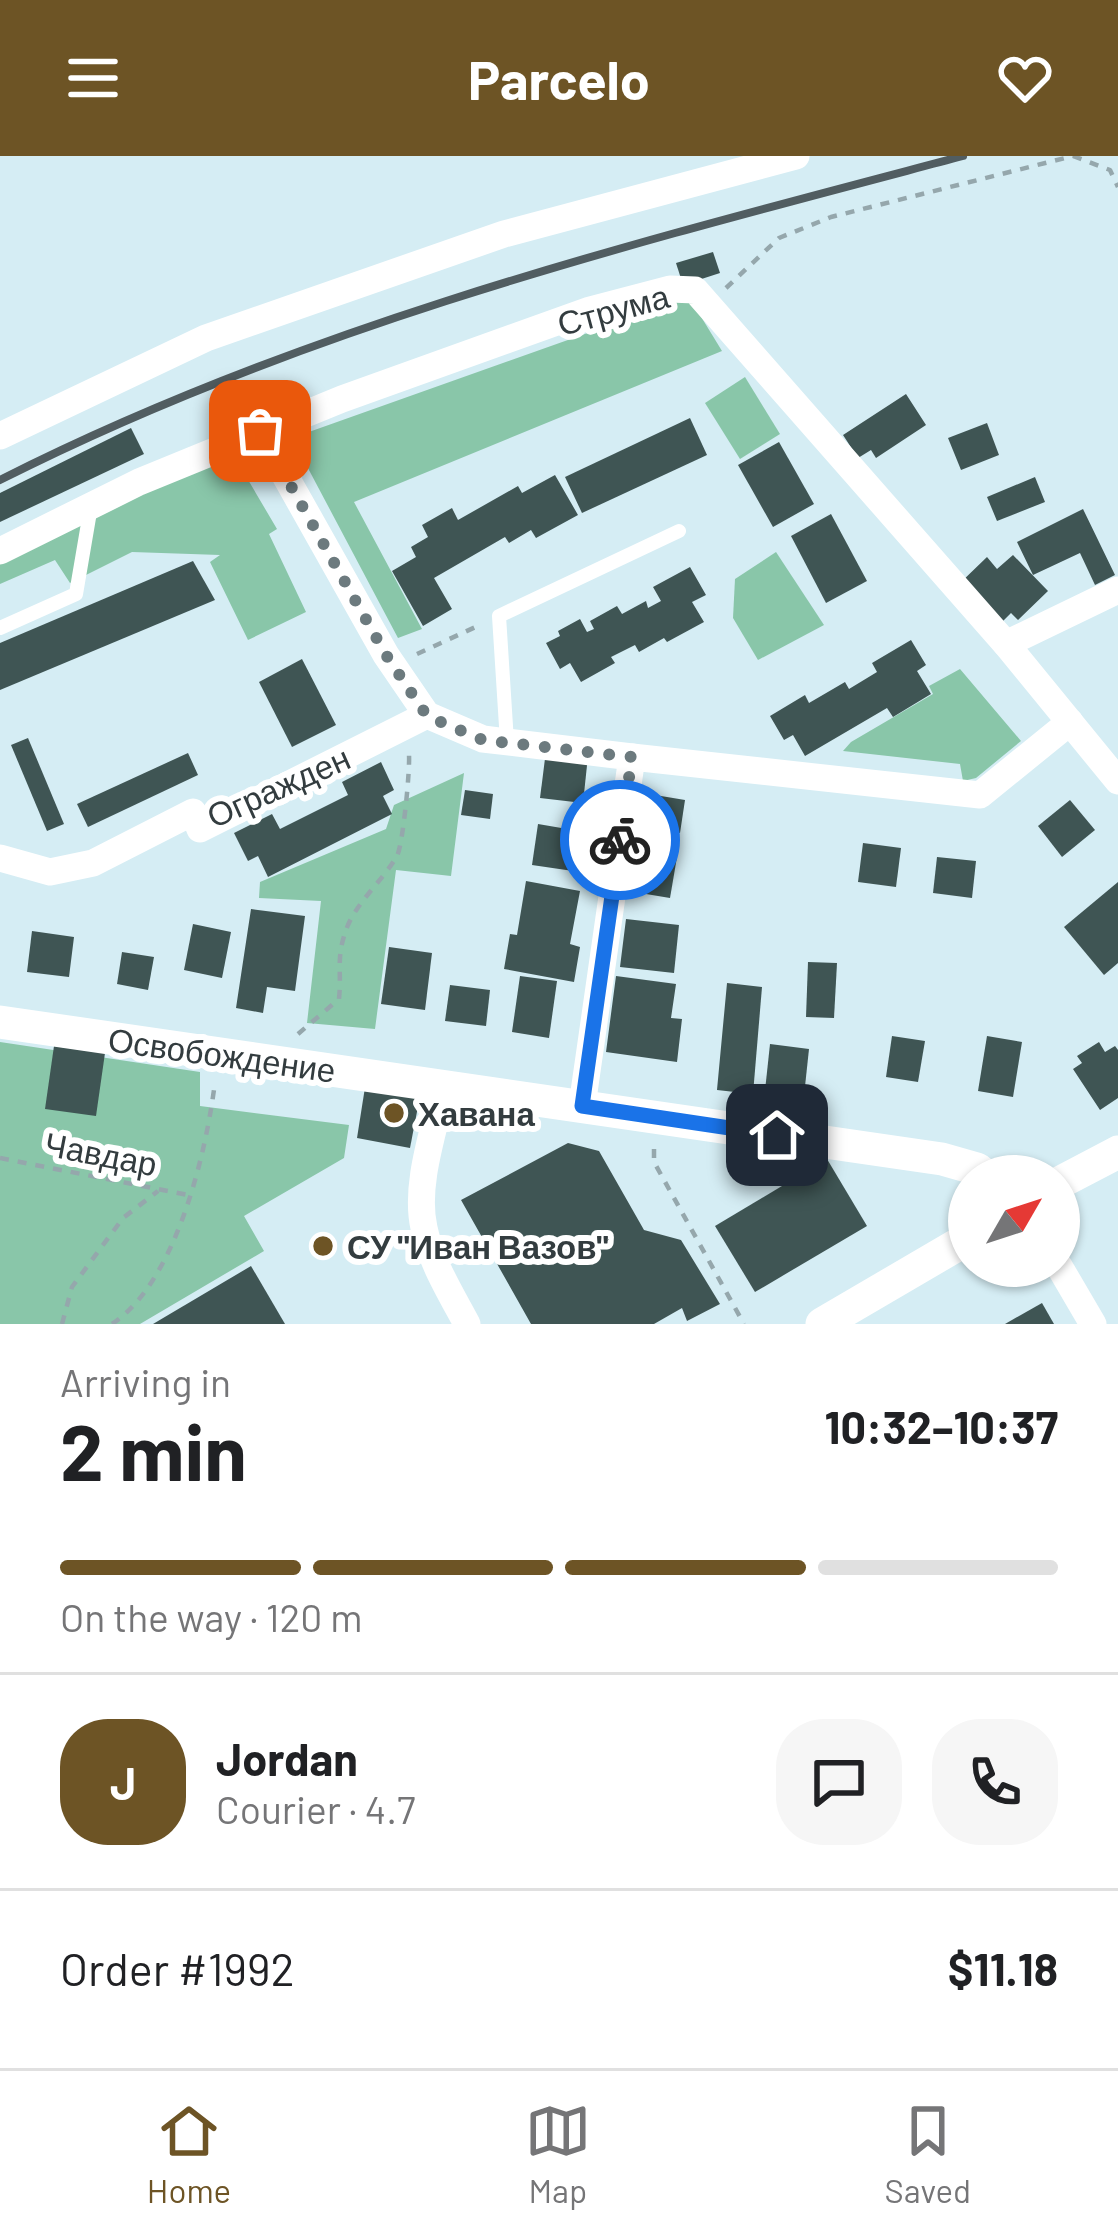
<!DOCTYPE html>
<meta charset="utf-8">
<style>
body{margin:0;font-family:Barlow,sans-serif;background:#f6f6f6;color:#202124;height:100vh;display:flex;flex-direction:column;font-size:45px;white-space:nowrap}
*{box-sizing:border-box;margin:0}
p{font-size:39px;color:#757577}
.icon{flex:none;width:66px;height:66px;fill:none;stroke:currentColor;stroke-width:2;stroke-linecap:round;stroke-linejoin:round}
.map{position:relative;height:1168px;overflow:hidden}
.panel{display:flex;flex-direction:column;background:#fff;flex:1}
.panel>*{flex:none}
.needle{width:78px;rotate:51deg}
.buttons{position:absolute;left:948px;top:999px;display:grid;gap:24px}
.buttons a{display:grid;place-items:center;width:132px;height:132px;border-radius:50%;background:#fff;box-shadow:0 3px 9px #0004;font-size:60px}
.pin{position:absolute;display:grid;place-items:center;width:102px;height:102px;color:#fff;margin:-51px;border-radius:24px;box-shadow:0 6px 18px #0006}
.courier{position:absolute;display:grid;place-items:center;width:120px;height:120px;margin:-60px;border:9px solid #1a73e8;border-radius:50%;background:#fff;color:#222;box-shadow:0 3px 15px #0007}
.headline em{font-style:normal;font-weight:700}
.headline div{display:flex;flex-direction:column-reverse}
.headline{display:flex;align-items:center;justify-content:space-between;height:204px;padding:0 60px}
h1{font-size:78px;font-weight:700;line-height:90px}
.bar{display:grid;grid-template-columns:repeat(4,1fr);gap:18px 12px;align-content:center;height:144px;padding:0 60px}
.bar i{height:15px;border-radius:9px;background:#e0e0e0}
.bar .on{background:#6d5425}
.bar p{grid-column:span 4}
.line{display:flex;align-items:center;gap:30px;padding:0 60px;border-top:3px solid #e0e0e0}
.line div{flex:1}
.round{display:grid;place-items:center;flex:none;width:126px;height:126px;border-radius:48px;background:#f6f6f6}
header{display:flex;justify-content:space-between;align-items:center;height:156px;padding:0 60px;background:#6d5425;color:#fff;font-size:54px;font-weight:700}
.tabs{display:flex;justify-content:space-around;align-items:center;height:168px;border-top:3px solid #e0e0e0;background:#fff;font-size:33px;color:#757577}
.tabs a{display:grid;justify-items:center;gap:6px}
.tabs .on{color:#6d5425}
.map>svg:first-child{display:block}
.green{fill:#89c6a9}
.building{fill:#3f5554}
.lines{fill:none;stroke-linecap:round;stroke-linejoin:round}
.path{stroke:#95a7ac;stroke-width:4.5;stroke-dasharray:9 9;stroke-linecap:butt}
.service{stroke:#fff;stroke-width:14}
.minor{stroke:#fff;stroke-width:27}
.tertiary{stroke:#fff;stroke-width:33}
.rail{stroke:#515d61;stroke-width:8}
.done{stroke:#6c7a7e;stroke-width:12;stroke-dasharray:0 21.6}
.route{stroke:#1a73e8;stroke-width:15}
.poi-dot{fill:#6d5425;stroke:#fff;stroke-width:4.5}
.labels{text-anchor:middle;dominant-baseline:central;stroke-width:12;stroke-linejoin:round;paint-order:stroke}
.street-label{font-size:33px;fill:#333c3f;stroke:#fff}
.poi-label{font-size:33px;font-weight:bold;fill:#333c3f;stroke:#fff;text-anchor:start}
</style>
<header><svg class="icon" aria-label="menu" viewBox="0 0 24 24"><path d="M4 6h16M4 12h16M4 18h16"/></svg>Parcelo<svg class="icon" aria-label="heart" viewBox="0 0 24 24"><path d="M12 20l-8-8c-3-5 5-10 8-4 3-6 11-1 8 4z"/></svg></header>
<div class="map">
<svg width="1118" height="1168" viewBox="0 0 1118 1168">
<rect width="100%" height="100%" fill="#d5edf4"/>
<g class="green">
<path d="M689,141L722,195L354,346L422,473L398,482L292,282Z"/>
<path d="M745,221L780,278L740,303L705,247Z"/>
<path d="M234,300L277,373L269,378L306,456L248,484L210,406L220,399L132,396L70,427L55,404L0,428V402L131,338Z"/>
<path d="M776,396L824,469L758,504L733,462L735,423Z"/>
<path d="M960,513L1021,585L976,622L963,625L960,608L843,595L851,586L933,538L929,530Z"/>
<path d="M464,617L451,720L396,714L375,873L307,867L321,745L259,742L260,726L386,673L394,649Z"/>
<path d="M0,886L200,916V950L349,969L344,1002L244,1060L264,1095L140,1168H0Z"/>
</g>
<g class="building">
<path d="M713,96L720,117L683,129L676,107Z"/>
<path d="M906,238L926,269L876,302L871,294L858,302L843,279Z"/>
<path d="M690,262L707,299L582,357L565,321Z"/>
<path d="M987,267L999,299L961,314L948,282Z"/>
<path d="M131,272L144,298L0,366V337Z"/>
<path d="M779,286L814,348L773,371L738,309Z"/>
<path d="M555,319L578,359L536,382L531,374L509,387L505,381L434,422L452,453L423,470L392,415L416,401L411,391L428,381L422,369L452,352L458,364L518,330L522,337Z"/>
<path d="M1035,321L1045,346L997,365L987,341Z"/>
<path d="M1083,353L1115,419L1095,429L1080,397L1033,419L1017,386Z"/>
<path d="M831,358L867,425L826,447L791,380Z"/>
<path d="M1013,399L1048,435L1018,464L1011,457L998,470L958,429L987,401L997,413Z"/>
<path d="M193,405L215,444L0,534V487Z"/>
<path d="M690,411L706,439L692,446L704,466L667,486L664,482L639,496L635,489L611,501L615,507L581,526L570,507L560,513L546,487L560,480L558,475L580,463L587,476L594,473L590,465L617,450L622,458L646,445L648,452L661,445L653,431Z"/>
<path d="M911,484L926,509L917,515L931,538L893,561L887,552L805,600L793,579L784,584L770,560L805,539L809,547L845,526L849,533L877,516L872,507Z"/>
<path d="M302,503L336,569L292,591L259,526Z"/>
<path d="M28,582L64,668L47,675L11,589Z"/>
<path d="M546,595L588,600L583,647L540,642Z"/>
<path d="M188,597L198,619L88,671L77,648Z"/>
<path d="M381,606L394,634L383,640L392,658L268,721L258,700L248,705L234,677L272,658L280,673L348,639L342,626Z"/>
<path d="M465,634L493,638L490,663L461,659Z"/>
<path d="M649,638L685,644L680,677L644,671Z"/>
<path d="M1070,644L1095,674L1062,701L1038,670Z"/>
<path d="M538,668L579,675L573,715L532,709Z"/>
<path d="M863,687L901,692L896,731L858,726Z"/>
<path d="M640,695L677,701L670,742L634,736Z"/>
<path d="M937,701L976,705L972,742L933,737Z"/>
<path d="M526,725L580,735L570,788L580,791L574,826L504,813L510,778L517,779Z"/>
<path d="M1118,726V807L1104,819L1064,771Z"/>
<path d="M251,753L305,760L295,835L267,831L263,857L236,852Z"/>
<path d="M626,763L679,769L674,817L620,811Z"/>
<path d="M193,768L231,776L222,822L184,814Z"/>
<path d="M32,775L74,781L69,821L27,816Z"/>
<path d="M389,791L432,797L425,854L381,848Z"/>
<path d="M122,796L154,801L148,834L117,828Z"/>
<path d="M808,806L837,807L834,862L806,861Z"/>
<path d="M520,820L557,825L549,882L512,876Z"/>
<path d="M616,820L676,828L671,862L682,863L677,906L606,896Z"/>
<path d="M727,827L762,831L753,938L717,934Z"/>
<path d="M450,829L490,834L486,870L445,865Z"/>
<path d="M892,880L925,885L918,926L886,921Z"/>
<path d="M987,880L1022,886L1013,941L978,935Z"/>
<path d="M1099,886L1105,896L1115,890L1118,894V942L1100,954L1073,913L1082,907L1077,900Z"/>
<path d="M770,888L809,893L803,949L764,944Z"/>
<path d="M54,890L105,897L96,960L45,953Z"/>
<path d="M366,925L421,935L410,992L357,982Z"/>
<path d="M568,987L599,995L644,1074L681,1084L720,1148L687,1165L682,1152L654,1168H531L461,1044Z"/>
<path d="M827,1003L867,1070L755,1136L715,1070Z"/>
<path d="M251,1110L285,1168H153Z"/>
<path d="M1042,1147L1054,1168H1005Z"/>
</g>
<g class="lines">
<g class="path">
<path d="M1073,0L1110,14L1118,31"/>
<path d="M726,132L779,82L831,61L1073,0"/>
<path d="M417,498L482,468"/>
<path d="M298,878L339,843C342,813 335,801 348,769C359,744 383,724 397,700C403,688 410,615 409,599"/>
<path d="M654,993V1006L744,1168"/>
<path d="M0,1002L193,1040"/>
<path d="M62,1168L72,1131L123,1062L158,1035"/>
<path d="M112,1168C176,1126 206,998 215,926"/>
</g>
<g class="service">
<path d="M0,472L76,438L91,350"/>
<path d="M507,586L499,460L679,375"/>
</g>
<g class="minor">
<path d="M260,275L386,499L427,559L483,583L632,601"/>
<path d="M0,280L206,182L504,78L796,0"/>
<path d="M0,395L139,326L342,243L590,154L670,133L695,134L1006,488L1118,625"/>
<path d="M1006,488L1118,434"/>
<path d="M0,702L50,716L93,707L193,656L200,673L427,559"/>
<path d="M444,929C435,972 414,1028 424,1072C431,1106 451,1138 467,1168"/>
<path d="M582,950L632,601L980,639L1070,566"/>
<path d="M1059,1110L1093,1168"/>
</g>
<g class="tertiary">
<path d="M0,866L942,1003L977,1013L986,1020"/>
<path d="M1059,1027L1118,996"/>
<path d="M822,1168L969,1082"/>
</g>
<path class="rail" d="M0,324C306,169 634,87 963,0"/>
</g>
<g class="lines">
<path class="done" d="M260,275L386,499L427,560L483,584L632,601L620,684"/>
<path class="route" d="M620,684L582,950L777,979"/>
</g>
<g class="poi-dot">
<circle cx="394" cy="957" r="12"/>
<circle cx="323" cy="1090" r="12"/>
</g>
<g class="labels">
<g class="street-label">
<text transform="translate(613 153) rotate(-15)">Струма</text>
<text transform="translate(278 630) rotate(-24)">Огражден</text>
<text transform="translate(222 898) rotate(8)">Освобождение</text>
<text transform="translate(101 997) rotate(11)">Чавдар</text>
</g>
<g class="poi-label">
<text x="418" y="957">Хавана</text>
<text x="347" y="1090">СУ "Иван Вазов"</text>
</g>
</g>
</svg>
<div class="buttons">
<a><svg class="needle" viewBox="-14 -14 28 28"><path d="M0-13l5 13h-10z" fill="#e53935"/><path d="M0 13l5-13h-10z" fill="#757577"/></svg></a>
</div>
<div class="pin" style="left:260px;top:275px;background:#ea580c"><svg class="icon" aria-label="bag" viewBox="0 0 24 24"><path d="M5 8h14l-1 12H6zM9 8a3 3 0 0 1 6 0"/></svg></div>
<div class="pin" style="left:777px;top:979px;background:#1f2937"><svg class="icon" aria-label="home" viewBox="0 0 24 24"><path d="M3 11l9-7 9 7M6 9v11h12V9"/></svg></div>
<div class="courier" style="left:620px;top:684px"><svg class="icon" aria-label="bike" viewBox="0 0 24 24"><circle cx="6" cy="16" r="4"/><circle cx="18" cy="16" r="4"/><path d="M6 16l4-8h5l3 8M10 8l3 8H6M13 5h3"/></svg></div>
</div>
<section class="panel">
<div class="headline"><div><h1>2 min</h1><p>Arriving in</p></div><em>10:32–10:37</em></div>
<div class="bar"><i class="on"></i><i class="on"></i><i class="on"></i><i></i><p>On the way · 120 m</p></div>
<div class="line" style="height:216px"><b class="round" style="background:#6d5425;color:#fff">J</b><div><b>Jordan</b><p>Courier · 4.7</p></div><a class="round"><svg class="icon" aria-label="chat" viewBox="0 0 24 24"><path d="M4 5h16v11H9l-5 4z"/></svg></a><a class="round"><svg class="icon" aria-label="phone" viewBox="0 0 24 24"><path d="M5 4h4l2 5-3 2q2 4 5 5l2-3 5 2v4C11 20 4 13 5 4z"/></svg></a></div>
<div class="line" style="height:156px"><div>Order #1992</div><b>$11.18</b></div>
</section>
<nav class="tabs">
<a class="on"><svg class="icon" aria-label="home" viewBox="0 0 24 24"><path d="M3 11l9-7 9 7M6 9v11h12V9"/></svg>Home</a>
<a><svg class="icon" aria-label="map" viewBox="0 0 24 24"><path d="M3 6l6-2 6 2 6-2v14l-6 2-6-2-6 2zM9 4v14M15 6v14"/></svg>Map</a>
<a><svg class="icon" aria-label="saved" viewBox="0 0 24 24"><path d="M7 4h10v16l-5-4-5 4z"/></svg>Saved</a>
</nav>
